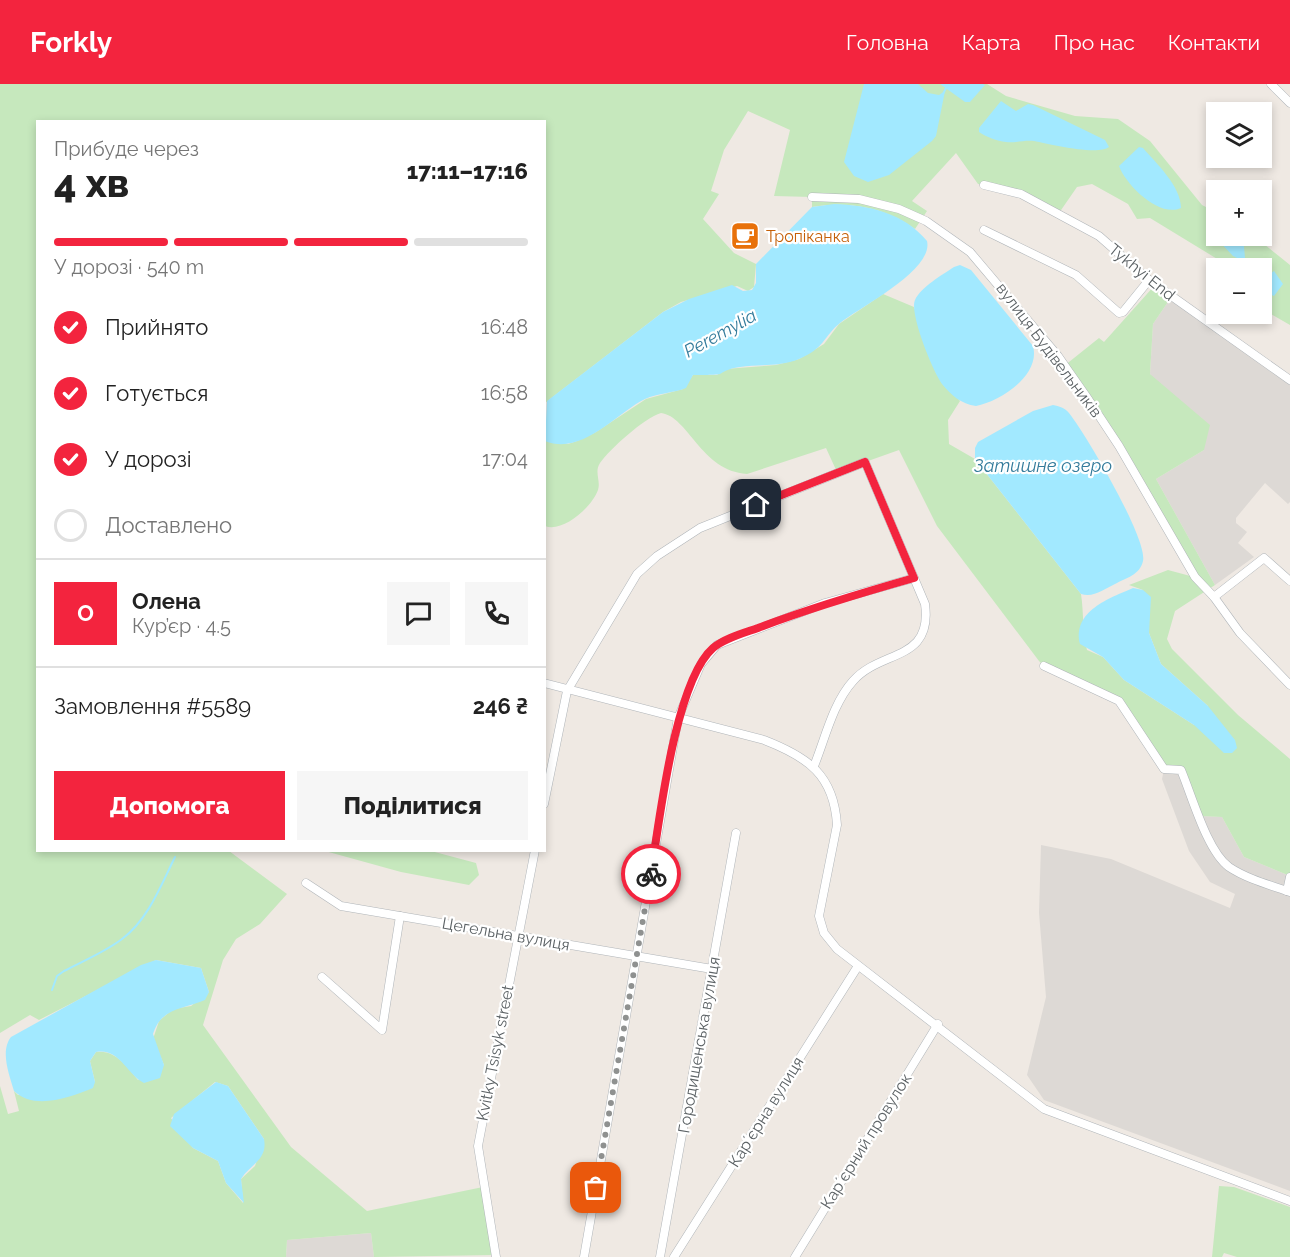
<!DOCTYPE html>
<html lang="uk">
<meta charset="utf-8">
<style>
body{margin:0;font-family:Raleway,sans-serif;background:#f6f6f6;color:#222;height:100vh;display:flex;flex-direction:column;font-size:22px;white-space:nowrap}
*{box-sizing:border-box;margin:0}
p{font-size:20px;color:#767676}
.icon{flex:none;width:33px;height:33px;fill:none;stroke:currentColor;stroke-width:2;stroke-linecap:round;stroke-linejoin:round}
.map{position:relative;flex:1;overflow:hidden}
.side{position:absolute;left:36px;top:36px;width:510px;height:732px;display:flex;flex-direction:column;background:#fff;border-radius:0px;box-shadow:0 3px 9px #0003}
.side>*{flex:none}
.buttons{position:absolute;left:1206px;top:18px;display:grid;gap:12px}
.buttons a{display:grid;place-items:center;width:66px;height:66px;border-radius:0px;background:#fff;box-shadow:0 3px 9px #0003;font-size:30px}
.pin{position:absolute;display:grid;place-items:center;width:51px;height:51px;color:#fff;margin:-26px;border-radius:12px;box-shadow:0 3px 9px #0006}
.courier{position:absolute;display:grid;place-items:center;width:60px;height:60px;margin:-30px;border:4px solid #f3243e;border-radius:50%;background:#fff;color:#222;box-shadow:0 2px 8px #0007}
.overview em{font-style:normal;font-weight:800}
.overview div{display:flex;flex-direction:column-reverse}
.overview{display:flex;align-items:center;justify-content:space-between;height:102px;padding:0 18px}
h1{font-size:39px;font-weight:800;line-height:45px}
.bar{display:grid;grid-template-columns:repeat(4,1fr);gap:9px 6px;align-content:center;height:72px;padding:0 18px}
.bar i{height:8px;border-radius:4px;background:#e0e0e0}
.bar .on{background:#f3243e}
.bar p{grid-column:span 4}
.line{display:flex;align-items:center;gap:15px;padding:0 18px;border-top:2px solid #e0e0e0}
.line div{flex:1}
.round{display:grid;place-items:center;flex:none;width:63px;height:63px;border-radius:0px;background:#f6f6f6}
ol{padding:0 18px;list-style:none}
li{display:flex;align-items:center;gap:18px;height:66px}
li p{margin-inline-start:auto}
li .icon{padding:6px;border-radius:50%;background:#f3243e;color:#fff;stroke-width:4}
li:last-child{color:#767676}
li i{width:33px;height:33px;border:3px solid #e0e0e0;border-radius:50%}
.button{display:flex;gap:12px;margin-top:auto;padding:12px 18px}
.button a{flex:1;height:69px;border-radius:0px;background:#f3243e;color:#fff;font-size:24px;font-weight:800;line-height:69px;text-align:center}
.button a+a{background:#f6f6f6;color:#222}
header{display:flex;align-items:center;gap:36px;box-sizing:border-box;height:84px;padding:0 30px;background:#f3243e;color:#fff}
header strong{font-size:28px}
nav{display:flex;gap:33px;margin-inline-start:auto;font-size:21px}
.map>svg:first-child{display:block}
.industrial{fill:#ddd9d5}
.green{fill:#c6e8bd;fill-rule:evenodd}
.water{fill:#a2e9ff}
.lines{fill:none;stroke-linecap:round;stroke-linejoin:round}
.stream{stroke:#a2e9ff;stroke-width:2}
.minor-casing{stroke:#b0b5b9;stroke-width:9}
.minor{stroke:#fff;stroke-width:8}
.done{stroke:#8f9190;stroke-width:6;stroke-dasharray:0 10.8}
.route{stroke:#f3243e;stroke-width:8}
.labels{text-anchor:middle;dominant-baseline:central;stroke-width:4.5;stroke-linejoin:round;paint-order:stroke}
.food-label{font-size:16px;fill:#c56008;stroke:#fff;text-anchor:start}
.street-label{font-size:16px;fill:#5b6164;stroke:#fff}
.water-label{font-size:18px;font-style:italic;fill:#337b9b;stroke:#fff}
</style>
<header>
<strong>Forkly</strong>
<nav><a>Головна</a><a>Карта</a><a>Про нас</a><a>Контакти</a></nav>
</header>
<div class="map">
<svg width="1290" height="1173" viewBox="0 0 1290 1173">
<rect width="100%" height="100%" fill="#efe9e3"/>
<g class="industrial">
<path d="M1172,212L1290,296V418L1288,420L1265,399L1236,434V439L1247,448L1238,459L1254,473L1215,501L1156,395L1204,366L1150,290L1153,240Z"/>
<path d="M1164,685L1181,686L1200,732L1222,733L1244,773L1290,792V1107L1044,1016L1027,991L1046,913L1039,829L1041,761L1111,775L1230,824L1235,810L1210,798L1189,767L1162,695Z"/>
<path d="M371,1149L374,1173H286L287,1156Z"/>
</g>
<g class="green">
<path d="M0,0H987L1006,12L1075,32L1118,35L1150,57L1202,121L1216,128V152H1254L1290,181V241L1262,225V184H1232L1150,134L1137,135L1128,120L1092,100L1077,103L1059,129L1004,103L978,100L956,69L912,117L927,127L915,145C883,123 850,117 812,123V113L774,112L790,46L748,27L724,66L711,107L719,110L703,135L734,169L756,180L754,203L748,207L737,202L681,218L663,228L545,319L544,38H38V766L229,767L287,810L260,840L236,855L223,876L203,941L291,1063L367,1127L483,1103L495,1171L374,1173L371,1149L287,1156L286,1173H0V1002L8,1030L19,1027L14,1007L18,1011L95,998L90,977L96,968C115,965 128,983 138,996L164,981L153,955L159,937L173,925L191,922L209,908L201,884L156,876L39,936L30,931L0,949ZM215,998L228,1002L264,1055L255,1082L241,1095L243,1119L226,1099L218,1077L193,1064L171,1034Z"/>
<path d="M1155,201L1172,212L1153,240L1150,290L1210,341L1204,366L1156,395L1215,501L1175,527L1167,555L1172,565L1238,631L1290,675V792L1244,773L1222,733L1200,732L1181,686L1164,685L1124,623L1044,582L1039,577L937,442L899,366L837,388L826,364L747,390C701,387 688,332 661,329C644,334 610,365 600,379C594,388 601,397 598,406C592,423 563,449 545,442L544,355L568,360L577,357L596,348L646,315L683,305L693,291H717L725,285L776,281L799,275L824,260L839,240L883,210L914,223L936,289L960,317L948,336L949,360L975,375L1081,510C1084,530 1082,546 1087,566L1103,573L1124,596L1194,641L1208,622L1161,580L1149,549L1143,506L1129,501L1168,486L1194,493L1119,362L1064,282L1099,254L1104,258Z"/>
<path d="M325,767H431L476,779L479,791L469,801L401,788Z"/>
<path d="M1219,1102L1234,1103L1290,1123V1173H1237L1224,1169L1222,1173H1212Z"/>
</g>
<g class="water">
<path d="M864,0H918L928,9L939,11L945,7L936,52L932,57L889,91L868,98L854,92L844,78Z"/>
<path d="M940,0H983L985,1L970,18H965Z"/>
<path d="M1001,17L1016,27L1028,20L1033,21L1105,56L1109,63C1097,72 1050,60 1034,57C1024,56 1015,59 1006,58C997,57 986,53 979,48V44Z"/>
<path d="M1139,63L1143,64C1156,79 1181,102 1181,124C1159,134 1126,101 1119,82Z"/>
<path d="M834,120C869,121 904,129 927,157C934,186 860,223 840,239C824,252 824,265 799,275C780,283 760,280 740,283C731,284 727,286 720,290C718,291 697,291 693,291L686,304C674,309 658,309 645,315C615,330 582,372 545,357L547,317L663,228L689,215L732,201L743,207L752,206L756,199V180L812,123Z"/>
<path d="M1216,147V152H1237L1244,162L1245,174L1241,176L1233,172L1216,154Z"/>
<path d="M960,181L971,186L1033,262C1041,291 1001,317 976,322C961,320 951,311 942,300C933,288 909,229 915,216C921,203 942,191 954,183Z"/>
<path d="M1274,187L1283,200L1274,212L1265,208L1262,200L1268,191Z"/>
<path d="M1053,321C1059,322 1065,324 1069,329C1085,349 1148,455 1143,477C1140,491 1126,494 1115,500C1104,505 1094,514 1081,510L975,375V364L978,358L1033,327Z"/>
<path d="M1133,504L1143,506L1151,513L1149,549L1161,580L1208,622L1235,656L1237,664L1232,669H1224L1194,641L1124,596L1103,573L1080,560C1072,527 1110,514 1133,504Z"/>
<path d="M156,876L201,884L209,908L205,916C183,925 161,924 153,950L164,981L160,994L144,999C127,991 120,964 96,968L90,977L95,998L93,1004C70,1013 35,1027 14,1007C9,990 0,967 11,953L141,881Z"/>
<path d="M216,998L228,1002L264,1055C268,1076 250,1080 241,1095L244,1119L226,1099L218,1077L193,1064L170,1042L174,1030Z"/>
</g>
<g class="lines">
<g class="stream">
<path d="M943,10L948,0"/>
<path d="M52,906L57,892L64,887C83,877 105,868 122,855C148,836 161,801 175,773"/>
</g>
<g class="minor-casing">
<g id="minor">
<path d="M1271,0L1290,19"/>
<path d="M984,101L1021,110L1099,152L1149,196L1290,296"/>
<path d="M812,113L859,115L899,125L926,137L970,168L1058,272L1086,312L1119,362L1195,493L1214,513L1240,549L1290,601"/>
<path d="M984,146L1076,191L1119,229L1123,228L1149,196"/>
<path d="M1214,513L1264,474L1290,497"/>
<path d="M1044,582L1119,617L1164,685L1181,686C1192,712 1207,767 1229,783C1247,795 1270,801 1290,808"/>
<path d="M544,599L764,656C808,673 834,691 837,741L819,832L824,849L837,865L1044,1025L1290,1117"/>
<path d="M544,720L567,607L637,490L657,472L700,444L865,378L925,520C933,578 881,565 853,597C833,619 825,655 814,682"/>
<path d="M306,799L341,822L712,885"/>
<path d="M1287,807L1290,793"/>
<path d="M322,893L382,946L400,832"/>
<path d="M496,1173L478,1062L535,766"/>
<path d="M584,1173L678,634L701,580L717,561L825,519L914,494"/>
<path d="M660,1173L736,749"/>
<path d="M674,1173L858,882"/>
<path d="M795,1173L938,940"/>
</g>
</g>
<use href="#minor" class="minor"/>
</g>
<g class="lines">
<path class="done" d="M596,1104L651,790"/>
<path class="route" d="M651,790C659,739 675,597 713,564C725,554 744,549 758,544C810,524 861,509 914,494L865,378L756,421"/>
</g>
<defs>
<g id="cafe-square" transform="scale(1.5)"><rect x="-9" y="-9" width="18" height="18" rx="4" fill="#e8710a" stroke="#fff"/><path d="M-5.5-4.5H6V0H3Q3 3.5 0 3.5H-2.5Q-5.5 3.5-5.5 0ZM3-3.2v2h1.7v-2ZM-6 4.5H4V6H-6Z" fill="#fff"/></g>
</defs>
<g fill-rule="evenodd">
<use href="#cafe-square" x="745" y="152"/>
</g>
<g class="labels">
<g class="food-label">
<text x="766" y="152">Тропіканка</text>
</g>
<g class="street-label">
<text transform="translate(1142 188) rotate(39)">Tykhyi End</text>
<text transform="translate(1049 266) rotate(53)">вулиця Будівельників</text>
<text transform="translate(506 850) rotate(10)">Цегельна вулиця</text>
<text transform="translate(699 961) rotate(-80)">Городищенська вулиця</text>
<text transform="translate(495 969) rotate(-79)">Kvitky Tsisyk street</text>
<text transform="translate(766 1028) rotate(-58)">Карʼєрна вулиця</text>
<text transform="translate(866 1057) rotate(-58)">Карʼєрний провулок</text>
</g>
<g class="water-label">
<text transform="translate(720 249) rotate(-29)">Peremylia</text>
<text x="1043" y="381">Затишне озеро</text>
</g>
</g>
</svg>
<div class="buttons">
<a><svg class="icon" aria-label="layers" viewBox="0 0 24 24"><path d="M12 4l9 5-9 5-9-5zM3 14l9 5 9-5"/></svg></a>
<a>+</a>
<a>−</a>
</div>
<div class="pin" style="left:596px;top:1104px;background:#ea580c"><svg class="icon" aria-label="bag" viewBox="0 0 24 24"><path d="M5 8h14l-1 12H6zM9 8a3 3 0 0 1 6 0"/></svg></div>
<div class="pin" style="left:756px;top:421px;background:#1f2937"><svg class="icon" aria-label="home" viewBox="0 0 24 24"><path d="M3 11l9-7 9 7M6 9v11h12V9"/></svg></div>
<div class="courier" style="left:651px;top:790px"><svg class="icon" aria-label="bike" viewBox="0 0 24 24"><circle cx="6" cy="16" r="4"/><circle cx="18" cy="16" r="4"/><path d="M6 16l4-8h5l3 8M10 8l3 8H6M13 5h3"/></svg></div>
<section class="side">
<div class="overview"><div><h1>4 хв</h1><p>Прибуде через</p></div><em>17:11–17:16</em></div>
<div class="bar"><i class="on"></i><i class="on"></i><i class="on"></i><i></i><p>У дорозі · 540 m</p></div>
<ol>
<li><svg class="icon" aria-label="check" viewBox="0 0 24 24"><path d="M5 12l5 5 9-10"/></svg>Прийнято<p>16:48</p></li>
<li><svg class="icon" aria-label="check" viewBox="0 0 24 24"><path d="M5 12l5 5 9-10"/></svg>Готується<p>16:58</p></li>
<li><svg class="icon" aria-label="check" viewBox="0 0 24 24"><path d="M5 12l5 5 9-10"/></svg>У дорозі<p>17:04</p></li>
<li><i></i>Доставлено</li>
</ol>
<div class="line" style="height:108px"><b class="round" style="background:#f3243e;color:#fff">О</b><div><b>Олена</b><p>Кур’єр · 4.5</p></div><a class="round"><svg class="icon" aria-label="chat" viewBox="0 0 24 24"><path d="M4 5h16v11H9l-5 4z"/></svg></a><a class="round"><svg class="icon" aria-label="phone" viewBox="0 0 24 24"><path d="M5 4h4l2 5-3 2q2 4 5 5l2-3 5 2v4C11 20 4 13 5 4z"/></svg></a></div>
<div class="line" style="height:78px"><div>Замовлення #5589</div><b>246 ₴</b></div>
<div class="button"><a>Допомога</a><a>Поділитися</a></div>
</section>
</div>
